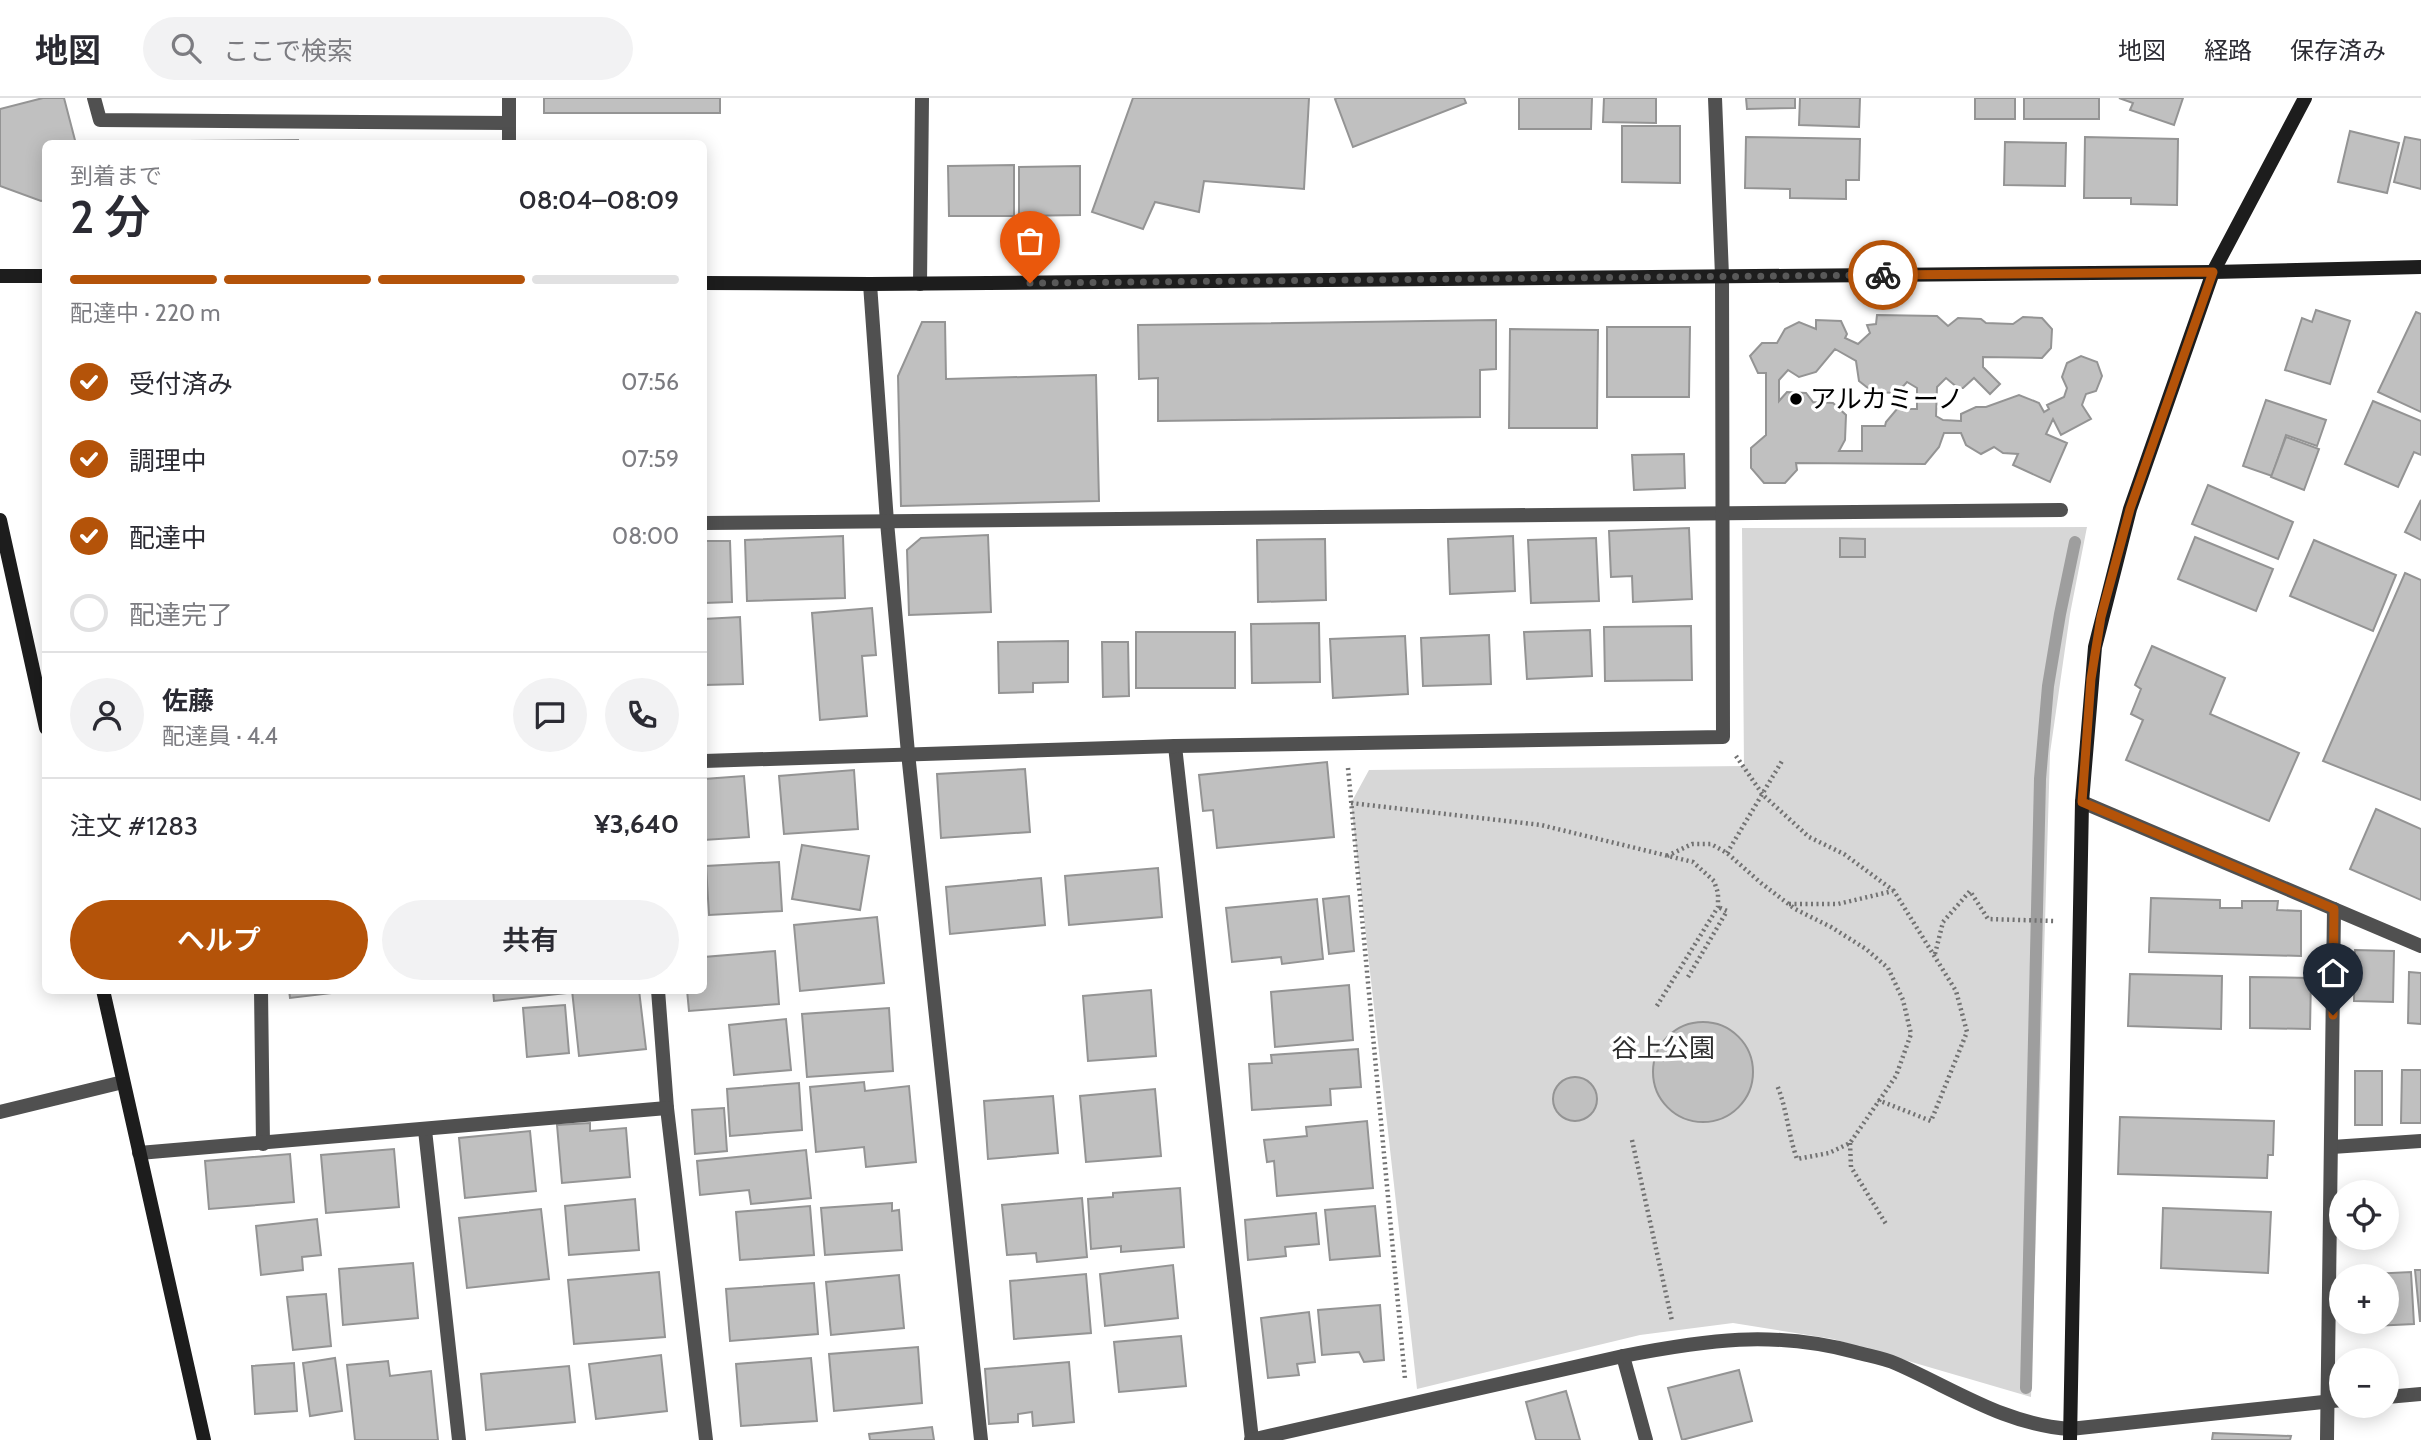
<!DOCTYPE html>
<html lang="ja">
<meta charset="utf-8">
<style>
body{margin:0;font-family:Cabin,"Noto Sans JP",sans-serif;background:#f2f2f3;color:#2b2b33;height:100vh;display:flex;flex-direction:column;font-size:26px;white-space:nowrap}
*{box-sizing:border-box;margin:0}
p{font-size:23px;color:#7c7c81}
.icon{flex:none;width:38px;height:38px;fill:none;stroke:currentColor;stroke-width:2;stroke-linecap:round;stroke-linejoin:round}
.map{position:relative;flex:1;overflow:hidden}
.drawer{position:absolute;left:42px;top:42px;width:665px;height:854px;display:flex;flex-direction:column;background:#fff;border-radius:10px;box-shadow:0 4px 18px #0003}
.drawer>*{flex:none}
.fabs{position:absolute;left:2329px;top:1082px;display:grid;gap:14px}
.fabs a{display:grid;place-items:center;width:70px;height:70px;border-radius:50%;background:#fff;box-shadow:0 4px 18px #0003;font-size:35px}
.pin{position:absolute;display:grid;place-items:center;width:60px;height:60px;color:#fff;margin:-72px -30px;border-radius:50% 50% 50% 0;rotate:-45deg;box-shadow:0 0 7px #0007}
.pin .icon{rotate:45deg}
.courier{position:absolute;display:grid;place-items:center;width:70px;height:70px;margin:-35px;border:5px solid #b45309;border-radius:50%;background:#fff;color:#222;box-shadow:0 2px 9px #0007}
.head em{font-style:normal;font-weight:600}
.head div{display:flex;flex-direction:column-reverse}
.head{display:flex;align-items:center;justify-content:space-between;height:119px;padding:0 28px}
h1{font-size:46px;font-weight:600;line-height:52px}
.bar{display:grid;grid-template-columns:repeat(4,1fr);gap:10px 7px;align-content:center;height:84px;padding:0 28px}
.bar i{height:9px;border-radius:5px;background:#e1e1e2}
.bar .selected{background:#b45309}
.bar p{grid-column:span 4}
.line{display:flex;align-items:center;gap:18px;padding:0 28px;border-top:2px solid #e1e1e2}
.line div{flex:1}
.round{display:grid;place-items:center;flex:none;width:74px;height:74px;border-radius:37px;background:#f2f2f3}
ol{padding:0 28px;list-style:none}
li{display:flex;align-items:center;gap:21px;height:77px}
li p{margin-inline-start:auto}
li .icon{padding:7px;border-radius:50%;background:#b45309;color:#fff;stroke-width:4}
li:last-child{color:#7c7c81}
li i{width:38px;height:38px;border:4px solid #e1e1e2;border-radius:50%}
.button{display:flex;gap:14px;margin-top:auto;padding:14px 28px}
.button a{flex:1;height:80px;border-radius:42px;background:#b45309;color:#fff;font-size:28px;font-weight:600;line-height:80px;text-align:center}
.button a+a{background:#f2f2f3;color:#2b2b33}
header{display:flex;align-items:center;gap:42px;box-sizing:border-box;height:98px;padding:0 35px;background:#fff;border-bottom:2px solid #e1e1e2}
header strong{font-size:33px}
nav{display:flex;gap:38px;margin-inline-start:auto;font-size:24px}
.search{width:490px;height:63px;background:#f2f2f3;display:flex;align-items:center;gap:18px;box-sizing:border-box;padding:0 24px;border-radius:38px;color:#7c7c81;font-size:26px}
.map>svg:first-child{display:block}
.green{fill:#d7d7d7}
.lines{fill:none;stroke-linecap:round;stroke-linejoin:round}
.stream{stroke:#9e9e9e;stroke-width:12}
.building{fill:#c0c0c0;stroke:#949494;stroke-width:2;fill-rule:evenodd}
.path{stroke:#727272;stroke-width:4.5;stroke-dasharray:2 3.5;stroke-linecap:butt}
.street{stroke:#505050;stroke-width:14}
.secondary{stroke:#1d1d1d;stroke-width:14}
.done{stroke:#595959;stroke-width:7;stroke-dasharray:0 12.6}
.route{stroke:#b45309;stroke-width:9}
.poi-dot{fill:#000;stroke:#fff;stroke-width:2.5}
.labels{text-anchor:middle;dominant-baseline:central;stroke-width:7;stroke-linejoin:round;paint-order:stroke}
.poi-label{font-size:26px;fill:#000;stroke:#fff;text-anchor:start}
.park-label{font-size:26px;fill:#2e2e2e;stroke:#fff}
</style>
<header>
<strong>地図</strong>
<div class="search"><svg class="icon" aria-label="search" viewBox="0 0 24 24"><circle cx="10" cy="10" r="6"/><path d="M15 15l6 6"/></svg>ここで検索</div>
<nav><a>地図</a><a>経路</a><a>保存済み</a></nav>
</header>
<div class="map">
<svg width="2421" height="1342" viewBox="0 0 2421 1342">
<rect width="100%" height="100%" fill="#fff"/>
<path class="green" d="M2087,429L2070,516L2050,655L2031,1299L1833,1241L1733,1225L1640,1237L1417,1291L1351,705L1369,672L1744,668L1742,430Z"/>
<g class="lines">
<path class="stream" d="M2026,1290L2040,681L2048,588L2060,516L2075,444"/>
</g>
<g class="building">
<path d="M43,0H64L76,46H46V102L41,103L0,88V11Z"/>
<rect x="544" y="0" width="176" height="15"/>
<path d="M1133,0H1309L1304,91L1204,83L1199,114L1155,104L1143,131L1092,114Z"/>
<path d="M1337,0H1464L1466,5L1353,49L1335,1Z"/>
<path d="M1519,0H1592L1591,31H1519Z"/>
<path d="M1604,0H1656V25L1603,24Z"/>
<path d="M1746,0H1795V10L1747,11Z"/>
<path d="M1800,0H1860L1859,29L1799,27Z"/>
<rect x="1975" y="0" width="40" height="21"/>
<rect x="2024" y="0" width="75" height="21"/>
<path d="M2119,0H2183L2174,27L2130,12L2133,5Z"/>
<path d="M1622,28H1680V85L1622,84Z"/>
<path d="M2350,33L2399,45L2387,95L2338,84Z"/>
<path d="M1746,39L1860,41L1859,82H1846V101L1790,100V91L1745,90Z"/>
<path d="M2085,39L2178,41L2177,107L2131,106V100H2084Z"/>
<path d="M2405,39L2421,42V91L2394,84Z"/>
<path d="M298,42V46H188V43Z"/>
<path d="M2005,44L2066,45L2065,88L2004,87Z"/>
<path d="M1014,67V118H949L948,68Z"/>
<path d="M1080,68V117L1019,118V69Z"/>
<path d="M2316,212L2350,223L2330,286L2285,272L2302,220L2312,224Z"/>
<path d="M2416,214L2421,216V314L2378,294Z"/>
<path d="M1877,217L1937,218L1948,228L1958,220L1981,221L1986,225L2013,226L2023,219L2042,220L2052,231L2051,250L2042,260L1983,259V269L2000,286L1990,296L1974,280L1963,290H1958L1946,280L1937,289L1936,318L1943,322L1961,323V316L1976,309H1986L2019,297L2039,305L2044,314L2049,311L2047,307L2064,299L2067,290L2062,279L2067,265L2081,258L2097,264L2102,278L2096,293L2086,296L2082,307L2091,321L2061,337L2053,321L2046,336L2067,345L2050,384L2013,367L2018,356L2003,355L1994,349L1981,356L1966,347L1961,335H1944L1939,349L1925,366L1796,365L1797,372L1785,385H1764L1751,370V350L1766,337V275H1758L1750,258L1762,245H1777L1785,231L1799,224L1816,231V222L1841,223L1847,236L1845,240L1858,246L1870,235L1867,227L1876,226ZM1835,251L1856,263L1859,283L1873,294L1897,295L1907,284L1917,290V311H1897L1886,324L1885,328H1862V353H1839L1845,342L1846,317L1833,305L1813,304L1806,295L1787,294L1779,303V282L1788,272L1799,279L1816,274Z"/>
<path d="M1496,222V271L1480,272V319L1158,323V280L1139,281L1138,227Z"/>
<path d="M922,224H945L946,281L1096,277L1099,403L901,408L898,278Z"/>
<path d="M1607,229H1690L1689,299H1607Z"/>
<path d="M1510,231L1598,232L1597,330H1509Z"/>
<path d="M2266,302L2326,322L2317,348L2286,337L2272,378L2243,368Z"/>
<path d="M2373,303L2421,323V357L2414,354L2398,389L2345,366Z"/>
<path d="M2286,339L2319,351L2304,392L2271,379Z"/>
<path d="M1684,356L1685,390L1634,392L1632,357Z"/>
<path d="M2208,387L2293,424L2278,461L2192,426Z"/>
<path d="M2421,402V442L2405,434Z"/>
<path d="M1689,430L1692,501L1633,504L1632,478L1611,479L1609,433Z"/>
<path d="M988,437L991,514L909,517L907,452L921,440Z"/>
<path d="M843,438L845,500L747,503L745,442Z"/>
<path d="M1513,438L1515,493L1450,496L1448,441Z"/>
<path d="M2195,439L2273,471L2256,513L2178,481Z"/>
<path d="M1596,440L1599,503L1531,505L1528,442Z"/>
<path d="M1840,440L1865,441V459H1840Z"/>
<path d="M1325,441L1326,502L1258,504L1257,442Z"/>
<path d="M2314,442L2396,477L2373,533L2290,498Z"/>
<path d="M704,443H730L732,504L704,505Z"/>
<path d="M2405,475L2421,482V702L2323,663Z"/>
<path d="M872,510L876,557L862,558L867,618L820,622L812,515Z"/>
<path d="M740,519L743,586L704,587V521Z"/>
<path d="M1319,525L1320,584L1252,585L1251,526Z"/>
<path d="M1691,528L1692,582L1605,583L1604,529Z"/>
<path d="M1590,532L1592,578L1527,581L1524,534Z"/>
<rect x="1136" y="534" width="99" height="56"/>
<path d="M1489,537L1491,586L1423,588L1421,540Z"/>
<path d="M1405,538L1408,596L1333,600L1330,541Z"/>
<path d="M1068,543V584L1033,585V594L999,595L998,544Z"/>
<path d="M1102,544H1128L1129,598L1103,599Z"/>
<path d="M2152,548L2225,580L2210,616L2299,655L2269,723L2126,662L2143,622L2131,616L2141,591L2135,587Z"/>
<path d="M1327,664L1334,739L1217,750L1213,712L1203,713L1199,677Z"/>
<path d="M1025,671L1030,734L941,740L937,676Z"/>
<path d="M854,672L858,731L784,736L779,678Z"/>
<path d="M744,678L749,739L704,742V681Z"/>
<path d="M2376,711L2421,731V802L2350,771Z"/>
<path d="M802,747L869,758L860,812L792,801Z"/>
<path d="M779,764L782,813L709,817L706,768Z"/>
<path d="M1158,770L1162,819L1069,827L1065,778Z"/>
<path d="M1041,780L1045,827L950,836L946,789Z"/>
<path d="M1349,798L1354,853L1329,856L1323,801Z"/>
<path d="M2151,800L2220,802V810H2242V803H2278L2277,812L2301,813V858L2149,854Z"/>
<path d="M1317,801L1323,861L1282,866L1281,859L1232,864L1226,810Z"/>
<path d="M877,819L884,885L800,893L794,827Z"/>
<path d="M2355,852L2394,853L2393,904L2354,903Z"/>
<path d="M775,853L779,906L689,913L687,892H704V859Z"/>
<path d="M2409,874L2421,875V926L2408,925Z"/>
<path d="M2130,876L2222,878L2221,931L2128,928Z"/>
<path d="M2250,879L2311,880L2310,931L2250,930Z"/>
<path d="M1349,887L1353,942L1275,949L1271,894Z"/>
<path d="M289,892H357L290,900Z"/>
<path d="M493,892H566V895L494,903Z"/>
<path d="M572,892H639L646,951L579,958Z"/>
<path d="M1151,892L1156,958L1088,963L1083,898Z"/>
<path d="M565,907L569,955L527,959L523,910Z"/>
<path d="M889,910L893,973L807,979L802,916Z"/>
<path d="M786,921L791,972L734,977L729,927Z"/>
<circle cx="1703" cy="974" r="50"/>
<path d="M1358,951L1361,989L1330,991L1331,1007L1252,1012L1249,966L1272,965L1271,957Z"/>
<path d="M2402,972H2421V1025H2401Z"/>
<rect x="2355" y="973" width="27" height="54"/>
<circle cx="1575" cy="1001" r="22"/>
<path d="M864,984L865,993L909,988L916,1064L866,1069L864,1049L816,1054L810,989Z"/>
<path d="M799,985L802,1032L730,1038L727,991Z"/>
<path d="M1155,991L1161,1058L1086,1064L1080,998Z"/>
<path d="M1053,998L1058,1055L988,1061L984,1003Z"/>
<path d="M724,1010L727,1053L695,1056L692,1012Z"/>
<path d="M2120,1019L2274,1023L2273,1057H2268L2267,1080L2118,1076Z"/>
<path d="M1367,1023L1373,1090L1277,1098L1274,1063L1267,1064L1264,1042L1307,1038L1306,1029Z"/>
<path d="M590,1025V1033L626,1030L630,1079L562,1085L557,1027Z"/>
<path d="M530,1033L536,1093L465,1100L459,1040Z"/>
<path d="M394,1051L399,1109L326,1115L321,1057Z"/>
<path d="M806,1052L811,1100L751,1106L749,1092L700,1097L697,1063Z"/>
<path d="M290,1056L294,1104L209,1111L205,1063Z"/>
<path d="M1180,1090L1184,1149L1121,1154V1148L1091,1151L1088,1101L1113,1099V1095Z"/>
<path d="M1082,1100L1087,1159L1037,1164L1036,1155L1007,1157L1002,1107Z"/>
<path d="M635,1101L639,1152L569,1157L565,1108Z"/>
<path d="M892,1105V1113L899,1112L902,1152L825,1157L821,1110Z"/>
<path d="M810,1108L814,1157L740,1162L736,1114Z"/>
<path d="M1375,1108L1380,1158L1330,1162L1325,1112Z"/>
<path d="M2163,1110L2271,1114L2268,1175L2161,1170Z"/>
<path d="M541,1111L549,1181L467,1190L459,1120Z"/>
<path d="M1316,1115L1319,1146L1285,1149L1286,1158L1248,1162L1245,1122Z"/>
<path d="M317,1121L321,1157L302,1159L303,1172L261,1177L256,1128Z"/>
<path d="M413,1165L418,1220L343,1227L339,1171Z"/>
<path d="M1173,1167L1178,1220L1105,1228L1100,1176Z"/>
<path d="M2415,1172H2421V1223H2420Z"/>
<path d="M659,1174L665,1239L574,1246L568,1182Z"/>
<path d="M2411,1174L2414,1226L2352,1229V1223H2387V1178L2350,1177Z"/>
<path d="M1086,1176L1091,1235L1014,1241L1010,1183Z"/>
<path d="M899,1177L904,1230L831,1237L826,1184Z"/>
<path d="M814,1185L818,1236L730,1243L726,1191Z"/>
<path d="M326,1196L331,1248L293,1252L287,1199Z"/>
<path d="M1380,1207L1384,1262L1364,1264L1359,1254L1322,1257L1318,1212Z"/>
<path d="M1309,1214L1315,1264L1297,1266L1299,1277L1268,1280L1261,1220Z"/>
<path d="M1181,1238L1186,1288L1119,1294L1114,1244Z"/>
<path d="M918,1249L922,1305L834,1313L829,1256Z"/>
<path d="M661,1257L667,1313L596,1321L589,1266Z"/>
<path d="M335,1260L342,1313L310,1318L303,1265Z"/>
<path d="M811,1260L817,1323L741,1328L736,1266Z"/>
<path d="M388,1263L390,1278L431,1273L438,1342H355L347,1267Z"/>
<path d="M1069,1264L1074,1324L1033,1328L1032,1314L1018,1316V1324L989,1326L985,1271Z"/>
<path d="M294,1265L297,1313L255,1316L252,1268Z"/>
<path d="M569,1268L575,1324L486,1332L481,1276Z"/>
<path d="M1739,1272L1752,1323L1682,1342L1668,1290Z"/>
<path d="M1566,1293L1580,1342H1536L1526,1304Z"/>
<path d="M932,1329L934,1342H870L869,1336Z"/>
<path d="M2213,1335L2291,1338L2290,1342H2212Z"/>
</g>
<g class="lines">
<g class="path">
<path d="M1736,658L1763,697L1809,739L1844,756L1894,793L1956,893L1967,934L1931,1023L1878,1002"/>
<path d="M1348,670L1405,1281"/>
<path d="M1351,705L1541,727L1693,764L1714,783L1718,795V809L1655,911"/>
<path d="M1727,755L1782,663"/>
<path d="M1667,758L1692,746H1711L1727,755L1761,785L1795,811L1831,829L1866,851L1888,870L1903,902L1911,936L1896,978L1850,1045L1829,1055L1797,1061C1788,1036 1787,1011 1777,987"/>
<path d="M1789,806H1838L1893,793"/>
<path d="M1935,856L1943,824L1970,793L1988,821L2054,823"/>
<path d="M1688,879L1727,813L1718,809"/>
<path d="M1632,1042L1672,1223"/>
<path d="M1850,1045L1851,1069L1886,1126"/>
</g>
<g class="street">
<path d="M94,0L100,22L509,25"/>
<path d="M509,0V46"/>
<path d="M870,186L887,424L908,655L981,1342"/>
<path d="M920,186L922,0"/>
<path d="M704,425L2061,412"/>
<path d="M1175,648L1252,1342"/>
<path d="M704,663L1175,648L1723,639L1722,178L1715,0"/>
<path d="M2082,704L2421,848"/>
<path d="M261,892L263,1046"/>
<path d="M658,892L667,1010L706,1342"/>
<path d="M0,1014L123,984"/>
<path d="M425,1032L459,1342"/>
<path d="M2332,1049L2421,1043"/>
<path d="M139,1055L667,1010"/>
<path d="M1623,1258L1646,1342"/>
<path d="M2387,1299L2421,1296"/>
<path d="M1251,1342L1623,1258C1706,1242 1772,1232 1855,1254C1869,1258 1884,1260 1897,1266C1954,1291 2006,1327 2070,1331L2342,1302"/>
<path d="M2327,1342L2334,811"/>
</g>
<g class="secondary">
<path d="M0,178H46"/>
<path d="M704,185L870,186L2213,174L2421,169"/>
<path d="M0,422L46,630"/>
<path d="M103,892L204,1342"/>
<path d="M2070,1342L2082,704L2095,549L2130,411L2213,174L2305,0"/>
</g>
</g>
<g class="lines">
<path class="done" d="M1030,185L1883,177"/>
<path class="route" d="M1883,177L2213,174L2130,411L2101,519L2091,581L2082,704L2334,811L2333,917"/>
</g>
<circle class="poi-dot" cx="1796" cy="301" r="7"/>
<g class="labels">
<g class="poi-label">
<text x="1810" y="301">アルカミーノ</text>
</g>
<g class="park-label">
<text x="1663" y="950">谷上公園</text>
</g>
</g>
</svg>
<div class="fabs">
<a><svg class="icon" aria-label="locate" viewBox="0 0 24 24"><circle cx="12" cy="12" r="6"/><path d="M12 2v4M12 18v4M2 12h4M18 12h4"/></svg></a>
<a>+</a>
<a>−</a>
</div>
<div class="pin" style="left:1030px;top:185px;background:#ea580c"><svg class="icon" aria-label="bag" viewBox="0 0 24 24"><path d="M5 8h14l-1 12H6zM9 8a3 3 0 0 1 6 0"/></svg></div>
<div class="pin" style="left:2333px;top:917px;background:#1f2937"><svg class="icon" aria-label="home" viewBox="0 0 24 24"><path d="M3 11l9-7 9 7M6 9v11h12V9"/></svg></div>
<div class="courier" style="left:1883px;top:177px"><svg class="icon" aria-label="bike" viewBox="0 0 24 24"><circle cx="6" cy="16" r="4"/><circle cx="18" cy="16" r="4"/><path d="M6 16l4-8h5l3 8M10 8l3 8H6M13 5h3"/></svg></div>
<section class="drawer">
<div class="head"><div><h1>2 分</h1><p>到着まで</p></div><em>08:04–08:09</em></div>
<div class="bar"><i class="selected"></i><i class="selected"></i><i class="selected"></i><i></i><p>配達中 · 220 m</p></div>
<ol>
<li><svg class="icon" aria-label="check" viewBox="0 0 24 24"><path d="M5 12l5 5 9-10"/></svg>受付済み<p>07:56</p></li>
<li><svg class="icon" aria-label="check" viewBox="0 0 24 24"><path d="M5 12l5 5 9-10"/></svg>調理中<p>07:59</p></li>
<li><svg class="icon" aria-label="check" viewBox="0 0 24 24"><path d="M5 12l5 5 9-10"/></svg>配達中<p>08:00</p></li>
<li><i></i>配達完了</li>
</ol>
<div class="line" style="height:126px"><a class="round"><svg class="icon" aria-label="person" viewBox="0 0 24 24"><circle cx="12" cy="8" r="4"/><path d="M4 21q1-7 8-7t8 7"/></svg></a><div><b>佐藤</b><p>配達員 · 4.4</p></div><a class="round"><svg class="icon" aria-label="chat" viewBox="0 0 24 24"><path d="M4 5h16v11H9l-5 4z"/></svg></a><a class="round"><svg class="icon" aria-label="phone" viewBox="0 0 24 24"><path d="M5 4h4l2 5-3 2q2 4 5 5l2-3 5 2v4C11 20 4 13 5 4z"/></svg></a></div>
<div class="line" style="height:91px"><div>注文 #1283</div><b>¥3,640</b></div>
<div class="button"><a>ヘルプ</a><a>共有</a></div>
</section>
</div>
